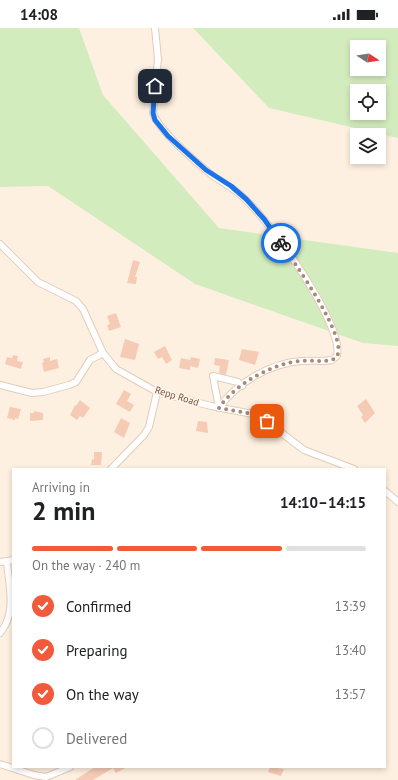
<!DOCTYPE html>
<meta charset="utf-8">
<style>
body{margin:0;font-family:"PT Sans",sans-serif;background:#f6f6f6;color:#202124;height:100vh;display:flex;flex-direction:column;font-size:15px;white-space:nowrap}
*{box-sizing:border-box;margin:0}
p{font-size:13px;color:#757577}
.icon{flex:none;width:22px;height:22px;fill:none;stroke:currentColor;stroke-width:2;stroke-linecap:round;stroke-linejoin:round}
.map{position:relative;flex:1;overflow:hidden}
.panel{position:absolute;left:12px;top:440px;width:374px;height:300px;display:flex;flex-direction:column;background:#fff;border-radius:0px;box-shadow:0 2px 6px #0003}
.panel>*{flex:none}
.needle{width:26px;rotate:102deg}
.controls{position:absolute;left:350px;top:12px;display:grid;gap:8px}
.controls a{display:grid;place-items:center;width:36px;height:36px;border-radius:0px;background:#fff;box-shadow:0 2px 6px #0003;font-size:20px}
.pin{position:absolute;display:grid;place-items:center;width:34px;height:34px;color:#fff;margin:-17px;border-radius:8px;box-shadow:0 2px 6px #0006}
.courier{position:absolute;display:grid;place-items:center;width:40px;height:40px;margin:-20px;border:3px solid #1a73e8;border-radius:50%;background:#fff;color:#222;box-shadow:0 1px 5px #0007}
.overview em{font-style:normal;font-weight:600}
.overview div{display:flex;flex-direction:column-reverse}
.overview{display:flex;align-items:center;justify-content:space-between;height:68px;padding:0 20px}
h1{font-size:26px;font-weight:600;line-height:30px}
.bar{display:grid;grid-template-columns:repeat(4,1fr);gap:6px 4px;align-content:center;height:48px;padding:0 20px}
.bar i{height:5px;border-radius:3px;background:#e0e0e0}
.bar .selected{background:#f15a3b}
.bar p{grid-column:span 4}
ol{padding:0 20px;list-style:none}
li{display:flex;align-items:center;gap:12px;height:44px}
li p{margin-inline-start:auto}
li .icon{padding:4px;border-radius:50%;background:#f15a3b;color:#fff;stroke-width:4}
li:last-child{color:#757577}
li i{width:22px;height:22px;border:2px solid #e0e0e0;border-radius:50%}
.status{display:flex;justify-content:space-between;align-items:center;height:28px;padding:0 20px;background:#fff;direction:ltr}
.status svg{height:11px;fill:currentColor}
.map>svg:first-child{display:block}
.green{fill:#d3ecbe;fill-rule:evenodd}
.building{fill:#f5cbb5}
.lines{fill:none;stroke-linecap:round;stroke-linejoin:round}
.minor-casing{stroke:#e2ccbb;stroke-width:8}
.minor{stroke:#fff;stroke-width:6}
.done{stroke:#a68b7b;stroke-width:4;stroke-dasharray:0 7.2}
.route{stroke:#1a73e8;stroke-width:5}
.labels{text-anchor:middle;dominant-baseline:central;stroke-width:3.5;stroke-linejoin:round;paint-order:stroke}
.street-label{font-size:10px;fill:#765445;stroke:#fff4e8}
</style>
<div class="status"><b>14:08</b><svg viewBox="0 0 49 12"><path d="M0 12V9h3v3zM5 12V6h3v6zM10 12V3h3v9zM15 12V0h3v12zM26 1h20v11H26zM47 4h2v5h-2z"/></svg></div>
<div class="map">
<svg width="398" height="752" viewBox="0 0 398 752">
<rect width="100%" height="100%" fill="#fef0e0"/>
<g class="green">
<path d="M0,0H79L103,67L219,200L398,225V318L363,315L195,256L48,158L0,159Z"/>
<path d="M193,0H398V110L269,80ZM357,19H379V41H357ZM357,63H379V85H357Z"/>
</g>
<g class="building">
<path d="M133,232L140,234L135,249H137L136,256L127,255Z"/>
<path d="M116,285L121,299L109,303L107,297L110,296L107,288Z"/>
<path d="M125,311L139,316L135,332L120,329Z"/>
<path d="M165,318L172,332L166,336L162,329L158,331L154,324Z"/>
<path d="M242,321L259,324L255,337L239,332Z"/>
<path d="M13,327L18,328L17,333L23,334L21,341L5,336L7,329L12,330Z"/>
<path d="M50,329V333L57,331L59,340L44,344L42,335L44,334L43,331Z"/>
<path d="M191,329L200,331L198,340L190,338V342L179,340L181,330L190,332Z"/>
<path d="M215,330L229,332L226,347L219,345L220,338L214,337Z"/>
<path d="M124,362L131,366L127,373L134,377L130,384L116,376Z"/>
<path d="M366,371L375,385L365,395L361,389L363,387L357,378Z"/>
<path d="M80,372L90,380L83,390L80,388L77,392L70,387L75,377L76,378Z"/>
<path d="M10,379L21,381L18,391L15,390V392L7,390Z"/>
<path d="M34,383L43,385V392L30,393V385H34Z"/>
<path d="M121,390L130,395L124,410L114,404Z"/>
<path d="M198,393L207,394L208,405L196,403Z"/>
<path d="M94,424H102L101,437H91L92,431L94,432Z"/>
<path d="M95,739H127L116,745L113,740L93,752H75Z"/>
<path d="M270,739L284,741L281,748L268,744Z"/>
</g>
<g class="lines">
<g class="minor-casing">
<g id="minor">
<path d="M155,0L158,31L153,85C158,102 198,136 213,148C224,155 235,161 245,171C270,194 344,296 337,328L332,332C322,334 312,332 301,333C271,335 236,355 219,380"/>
<path d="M0,216L38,254L76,273L83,281L103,325L116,341L157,364L211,378L258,387L304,422L354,441"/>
<path d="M0,357L32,365L43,364L69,357L76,354L90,332L103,325"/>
<path d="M219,380L213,348L238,354L242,358"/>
<path d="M111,441L144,407L149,399L157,364"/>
<path d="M385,463L398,474"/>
<path d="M0,534L13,532"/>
<path d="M0,605C17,585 9,558 7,534"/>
<path d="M0,736L34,747L46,749L70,739"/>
</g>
</g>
<use href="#minor" class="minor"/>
</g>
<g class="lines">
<path class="done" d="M267,393L258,387L219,380C235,356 273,335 301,333C312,332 322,334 332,332C334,331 336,330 337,328C348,309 293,233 281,215"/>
<path class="route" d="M155,58L153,85L155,92L168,108L206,142L231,158L246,171L264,191L281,215"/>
</g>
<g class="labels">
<g class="street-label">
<text transform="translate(177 368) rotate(17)">Repp Road</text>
</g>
</g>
</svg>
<div class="controls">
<a><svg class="needle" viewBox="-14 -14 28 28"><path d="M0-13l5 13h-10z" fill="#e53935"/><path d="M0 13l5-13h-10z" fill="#757577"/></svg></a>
<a><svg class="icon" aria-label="locate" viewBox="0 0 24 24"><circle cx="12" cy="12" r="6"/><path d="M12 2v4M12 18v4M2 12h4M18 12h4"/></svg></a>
<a><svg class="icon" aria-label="layers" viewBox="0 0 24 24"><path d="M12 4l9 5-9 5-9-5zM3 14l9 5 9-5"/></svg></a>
</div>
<div class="pin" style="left:267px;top:393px;background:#ea580c"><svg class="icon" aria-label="bag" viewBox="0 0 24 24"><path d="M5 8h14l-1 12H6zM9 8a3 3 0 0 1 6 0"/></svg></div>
<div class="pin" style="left:155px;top:58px;background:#1f2937"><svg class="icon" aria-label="home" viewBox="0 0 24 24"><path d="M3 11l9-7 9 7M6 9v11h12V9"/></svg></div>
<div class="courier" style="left:281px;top:215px"><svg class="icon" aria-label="bike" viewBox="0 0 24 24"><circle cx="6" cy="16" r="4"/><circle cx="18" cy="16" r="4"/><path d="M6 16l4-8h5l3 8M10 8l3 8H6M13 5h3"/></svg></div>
<section class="panel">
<div class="overview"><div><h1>2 min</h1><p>Arriving in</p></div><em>14:10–14:15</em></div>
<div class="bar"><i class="selected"></i><i class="selected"></i><i class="selected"></i><i></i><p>On the way · 240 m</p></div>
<ol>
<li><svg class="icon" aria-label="check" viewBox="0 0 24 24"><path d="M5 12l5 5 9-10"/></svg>Confirmed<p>13:39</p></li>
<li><svg class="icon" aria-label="check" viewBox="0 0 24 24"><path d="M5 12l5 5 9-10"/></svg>Preparing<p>13:40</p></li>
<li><svg class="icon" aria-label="check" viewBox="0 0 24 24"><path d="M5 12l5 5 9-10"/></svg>On the way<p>13:57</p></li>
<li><i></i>Delivered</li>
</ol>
</section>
</div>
